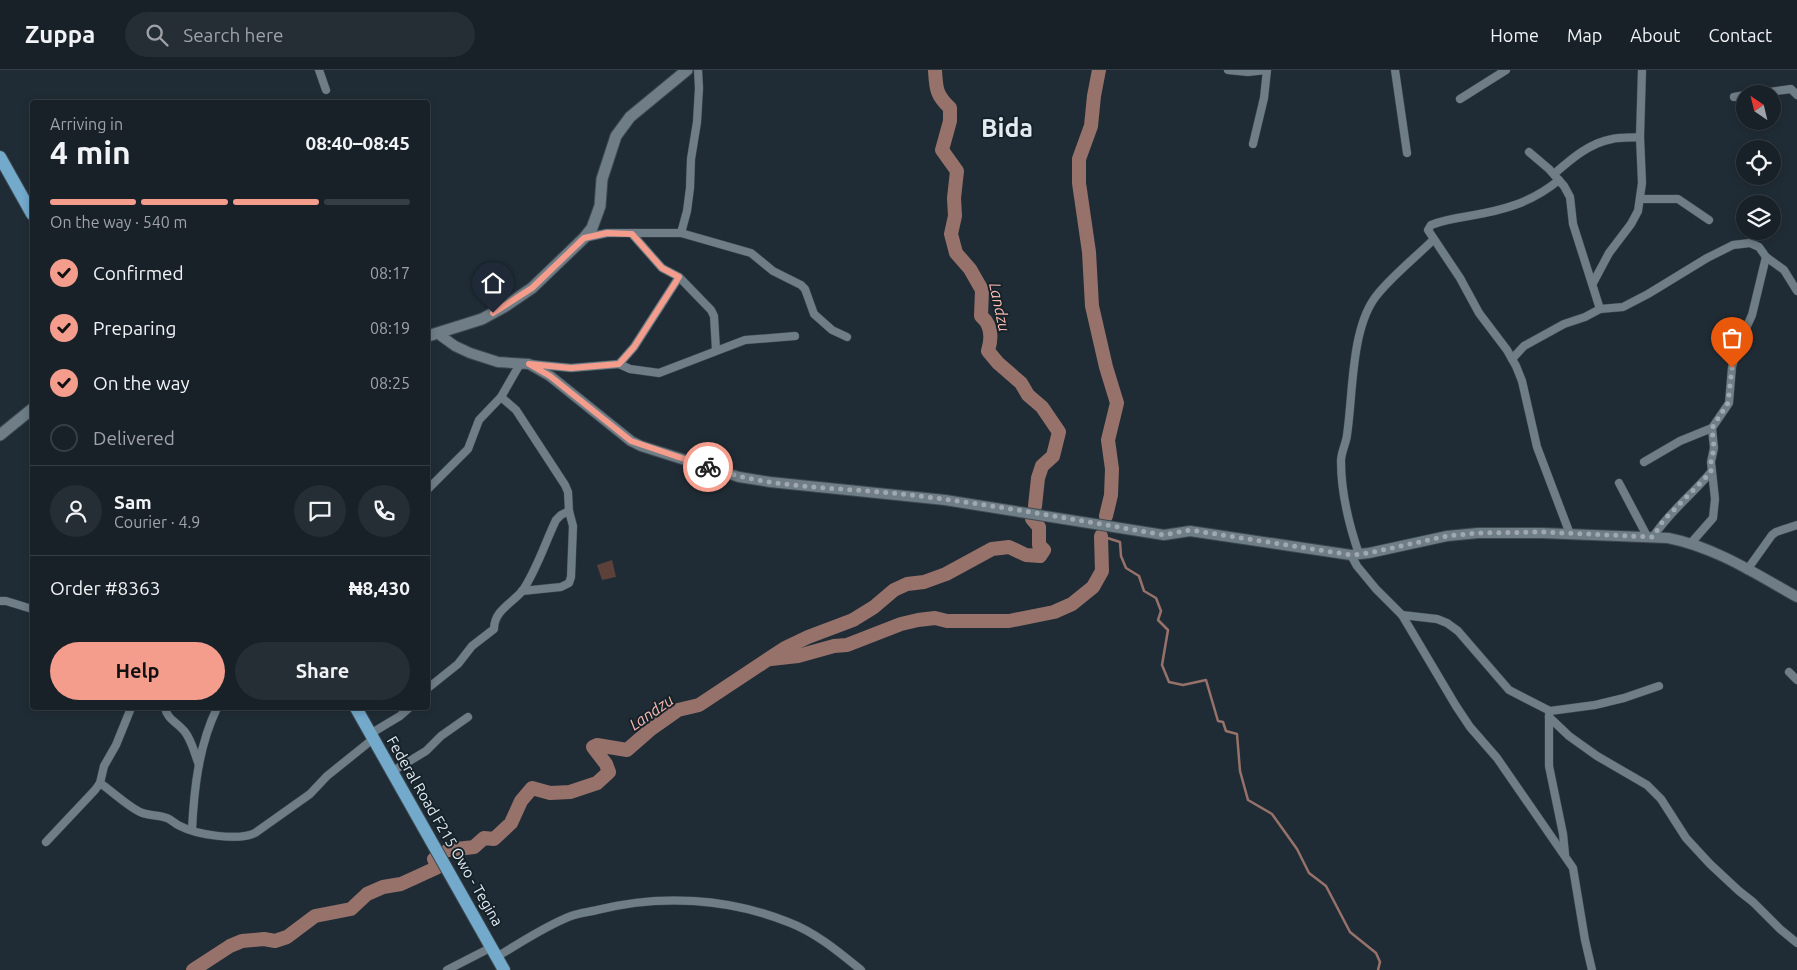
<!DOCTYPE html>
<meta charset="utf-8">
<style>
body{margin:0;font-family:Ubuntu,sans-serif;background:#252e34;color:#f1f3f6;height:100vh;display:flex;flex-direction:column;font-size:19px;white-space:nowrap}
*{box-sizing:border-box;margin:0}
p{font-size:16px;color:#9fa3a8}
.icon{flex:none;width:28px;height:28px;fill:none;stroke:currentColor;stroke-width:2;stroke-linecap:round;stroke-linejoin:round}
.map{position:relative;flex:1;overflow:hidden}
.side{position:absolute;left:30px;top:30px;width:400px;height:610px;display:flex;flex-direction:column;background:#182128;border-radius:5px;box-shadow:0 2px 8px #0003,0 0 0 1px #363e45}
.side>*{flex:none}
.needle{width:32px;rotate:325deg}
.buttons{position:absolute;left:1736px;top:15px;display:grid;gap:10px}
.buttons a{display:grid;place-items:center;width:45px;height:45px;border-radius:50%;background:#182128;box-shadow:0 2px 8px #0003,0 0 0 1px #363e45;font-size:25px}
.pin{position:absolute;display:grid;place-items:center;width:42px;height:42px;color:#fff;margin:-51px -21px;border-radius:50% 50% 50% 0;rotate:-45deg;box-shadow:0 0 5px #0007}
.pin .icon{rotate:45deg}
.courier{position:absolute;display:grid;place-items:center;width:50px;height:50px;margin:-25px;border:4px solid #f49d8d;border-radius:50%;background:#fff;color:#222;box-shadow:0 1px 6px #0007}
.headline em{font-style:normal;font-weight:600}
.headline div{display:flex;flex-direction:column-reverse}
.headline{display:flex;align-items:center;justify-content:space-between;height:85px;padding:0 20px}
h1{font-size:32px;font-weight:600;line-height:38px}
.bar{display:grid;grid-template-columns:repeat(4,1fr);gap:8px 5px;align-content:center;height:60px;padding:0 20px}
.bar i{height:6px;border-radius:4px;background:#363e45}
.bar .current{background:#f49d8d}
.bar p{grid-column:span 4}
.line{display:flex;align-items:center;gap:12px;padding:0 20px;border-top:1px solid #363e45}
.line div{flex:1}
.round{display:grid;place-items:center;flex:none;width:52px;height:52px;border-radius:26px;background:#252e34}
ol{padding:0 20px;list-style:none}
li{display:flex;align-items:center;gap:15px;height:55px}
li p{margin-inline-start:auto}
li .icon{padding:5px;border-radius:50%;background:#f49d8d;color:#111;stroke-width:4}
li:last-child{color:#9fa3a8}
li i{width:28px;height:28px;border:2px solid #363e45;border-radius:50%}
.cta{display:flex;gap:10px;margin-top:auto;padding:10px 20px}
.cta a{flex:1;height:58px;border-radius:30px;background:#f49d8d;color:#111;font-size:20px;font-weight:600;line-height:58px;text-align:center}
.cta a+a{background:#252e34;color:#f1f3f6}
header{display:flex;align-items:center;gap:30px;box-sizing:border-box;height:70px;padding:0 25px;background:#182128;border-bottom:1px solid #363e45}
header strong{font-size:24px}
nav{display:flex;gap:28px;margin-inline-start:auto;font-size:18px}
.search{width:350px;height:45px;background:#252e34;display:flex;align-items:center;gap:12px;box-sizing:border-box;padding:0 18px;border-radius:28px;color:#9fa3a8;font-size:19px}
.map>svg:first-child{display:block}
.green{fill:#5c403a}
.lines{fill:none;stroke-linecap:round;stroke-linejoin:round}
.stream{stroke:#96726b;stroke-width:2.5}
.river{stroke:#96726b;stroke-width:14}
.minor-casing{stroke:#3d484f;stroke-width:9}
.tertiary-casing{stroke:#3d484f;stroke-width:12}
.secondary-casing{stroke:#3d484f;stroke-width:13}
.primary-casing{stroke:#3d484f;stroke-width:14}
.minor{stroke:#6e7d86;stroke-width:8}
.tertiary{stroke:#6e7d86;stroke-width:10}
.secondary{stroke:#6e7d86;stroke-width:11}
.primary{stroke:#73a9cb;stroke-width:12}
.done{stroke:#9fa8af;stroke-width:5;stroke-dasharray:0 9}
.route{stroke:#f49d8d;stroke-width:6}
.labels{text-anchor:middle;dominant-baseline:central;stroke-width:4;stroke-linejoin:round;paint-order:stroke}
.street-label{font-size:15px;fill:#e3ebf1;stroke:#16222a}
.water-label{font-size:16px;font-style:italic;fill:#fcbbaf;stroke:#16222a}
.town-label{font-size:25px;font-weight:bold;fill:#e3ebf1;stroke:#16222a}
</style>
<header>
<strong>Zuppa</strong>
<div class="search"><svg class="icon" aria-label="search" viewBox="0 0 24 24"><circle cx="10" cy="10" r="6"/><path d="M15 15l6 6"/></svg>Search here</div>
<nav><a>Home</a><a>Map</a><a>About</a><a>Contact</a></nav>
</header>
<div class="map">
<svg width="1797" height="900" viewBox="0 0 1797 900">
<rect width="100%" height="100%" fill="#202c35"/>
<path class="green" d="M612,490L616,507L602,510L597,495Z"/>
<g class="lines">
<path class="stream" d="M1101,466L1120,472L1121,486L1126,498L1139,506L1144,521L1156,528L1161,541L1158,550L1168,560L1162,595L1169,612L1183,615L1206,610L1218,651L1223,652L1226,661L1237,664L1240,701L1248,730L1272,744L1297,779L1309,803L1326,816L1350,862L1376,883L1380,892L1378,900"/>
<g class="river">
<path d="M935,0C936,18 936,25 950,38V51L942,80L957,101L954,128L955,146L951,164L956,183L970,199L982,220L981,246C992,255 992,268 988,281L998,293L1021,313L1028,325L1042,337L1059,362L1053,386L1042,396L1038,408L1035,436"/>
<path d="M1099,0L1094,26L1091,56L1079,89V113L1089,182L1092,236L1106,297L1117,333L1108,370L1112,399L1111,425L1106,446"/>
<path d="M771,589L798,586L834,576L847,575L901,554L918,550L935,548L947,551H1009L1054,542L1072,534L1093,517L1102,501L1101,466"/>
<path d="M448,780L474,777L484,768L494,769L511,753L521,731L532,718L550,723L570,722L597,713L609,702L606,694L593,677L597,675L627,680L651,659L678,640L699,635L785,578L808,567L853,550L874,537L894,520L907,514L924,512L946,504L992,479L1009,477L1026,485L1040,486L1044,480L1039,475V457L1032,449"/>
<path d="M193,900L230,876L242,871L264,869L275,871L287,867L315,846L351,839L367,824L383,817L401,814L436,798V794L434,789"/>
</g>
<g class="minor-casing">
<g id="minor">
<path d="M319,0L326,20"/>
<path d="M1228,0L1248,2L1266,0"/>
<path d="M1395,0L1407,83"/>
<path d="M1754,24L1791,19L1797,25"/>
<path d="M1734,27L1745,25"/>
<path d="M1460,29L1506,0"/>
<path d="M1253,74L1264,28L1267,0"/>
<path d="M1529,82L1549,99L1564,116L1570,127L1573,154L1600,239"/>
<path d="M1554,104C1570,90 1589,73 1612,69C1621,67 1631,68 1640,67"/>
<path d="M1559,110C1531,133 1504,140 1469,146C1456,148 1444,150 1431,155L1428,160L1460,208L1479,243L1507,280L1516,296L1522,311L1537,377L1570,464"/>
<path d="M1641,129H1678L1709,150"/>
<path d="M681,163L687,141L690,118L691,89L697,52L699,18L698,0"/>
<path d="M632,164L662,198L679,207L711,240L714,246L716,280"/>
<path d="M584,168L607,163H681L751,183L773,201L801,215L805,219L814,244L832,260L847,267"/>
<path d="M1593,213L1609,183L1631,154L1638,141L1642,113L1640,67L1642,0"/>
<path d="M1512,289L1524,276L1564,254L1585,247L1600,239L1623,237L1648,224L1707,188L1733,175L1750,173L1759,177L1766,187L1784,200L1797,221"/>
<path d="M520,294L501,327L516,340L565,415L568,422L569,441L573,456L571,507L569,513L561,517L522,521"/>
<path d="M531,294L571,298L619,294L630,299L659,303L745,270L795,266"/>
<path d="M619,294L634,277L679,207"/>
<path d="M1644,392L1680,371L1712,358"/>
<path d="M1619,413L1647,466"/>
<path d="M428,419L468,379L479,350L501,327"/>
<path d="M1653,467C1669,442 1692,425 1711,402"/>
<path d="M1691,473L1713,448L1715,429L1711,392L1714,378L1712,358L1729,333L1732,297L1738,276L1752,245L1766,187"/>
<path d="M1359,484C1349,455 1341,422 1341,391C1341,382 1346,374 1347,365C1353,325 1351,262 1374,229C1387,210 1416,187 1433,170"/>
<path d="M1351,485L1357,496L1376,519L1402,545L1456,636L1470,657L1497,688L1573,798L1585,870L1592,900"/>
<path d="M1747,500L1772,465L1776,462L1797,455"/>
<path d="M0,531H6L32,539"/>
<path d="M1402,545L1437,549L1447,553L1458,561L1509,620L1550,641L1595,635L1624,628L1659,616"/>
<path d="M1789,602L1797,610"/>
<path d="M428,618L458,594L472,576L494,559C494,540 513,533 523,520C537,499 545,473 556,450L561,445L569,441"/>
<path d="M165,638C167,649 178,653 185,662C192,671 195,685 199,695"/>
<path d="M1549,645V696L1563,764L1565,784"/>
<path d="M1549,647L1569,666L1597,686L1647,715L1661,729L1686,768L1710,794L1739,821L1753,832L1780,859L1797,873"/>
<path d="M370,664L400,646L409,638"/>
<path d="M393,701L426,681L441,666L468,647"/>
<path d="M100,713C113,722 126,735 140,742C149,746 158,745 167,748C172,750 175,754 180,756C197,765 238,771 255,763L310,724L327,706L373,669"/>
<path d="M192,760C194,718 199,675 217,638"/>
<path d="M46,772L95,720L100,713L104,696L116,675L131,638"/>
<path d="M498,886C522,872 545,856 571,846C579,843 589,842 597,840C660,824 728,828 788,852C815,862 839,882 861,900"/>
<path d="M447,900L492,877"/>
</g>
</g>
<g class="tertiary-casing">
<path id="tertiary" d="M437,263L455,276L470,283L498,292L529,294L550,306L631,371L641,376L739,407L770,412L945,430L1164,465L1190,461L1351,485L1369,483L1447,466L1478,463H1542L1668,468C1715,477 1756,504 1797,527"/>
</g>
<g class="secondary-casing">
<g id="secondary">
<path d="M428,266L482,249L504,237L532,218L584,168L592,158L600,136L602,109L616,66L630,47L687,0"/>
<path d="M0,365L32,339"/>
</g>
</g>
<g class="primary-casing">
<g id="primary">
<path d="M0,87L32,144"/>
<path d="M356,638L504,900"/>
</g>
</g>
<use href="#minor" class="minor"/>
<use href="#tertiary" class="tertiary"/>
<use href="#secondary" class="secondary"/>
<use href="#primary" class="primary"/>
</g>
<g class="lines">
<path class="done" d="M708,397C770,419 837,417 902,424C990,434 1077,450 1164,465L1190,460L1352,485L1369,483L1447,466L1478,463L1542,462L1653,467L1663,451L1711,402V392L1714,378L1712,358L1728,333L1732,298"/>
<path class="route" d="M493,243L532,218L584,168L607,163L632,164L662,198L679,207L634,277L619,294L571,298L529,294L550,306L631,371L708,397"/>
</g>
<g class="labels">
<g class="street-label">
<text transform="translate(445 761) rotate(60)">Federal Road F215 Owo - Tegina</text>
</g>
<g class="water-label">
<text transform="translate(1000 237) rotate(78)">Landzu</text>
<text transform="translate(651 642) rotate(-35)">Landzu</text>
</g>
<g class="town-label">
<text x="1007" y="58">Bida</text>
</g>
</g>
</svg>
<div class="buttons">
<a><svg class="needle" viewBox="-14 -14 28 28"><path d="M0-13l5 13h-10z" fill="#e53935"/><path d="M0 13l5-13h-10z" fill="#9fa3a8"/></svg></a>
<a><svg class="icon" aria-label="locate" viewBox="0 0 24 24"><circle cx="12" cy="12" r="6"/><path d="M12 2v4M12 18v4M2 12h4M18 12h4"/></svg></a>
<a><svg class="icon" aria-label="layers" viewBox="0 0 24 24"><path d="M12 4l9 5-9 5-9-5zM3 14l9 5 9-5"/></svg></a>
</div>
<div class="pin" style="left:1732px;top:298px;background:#ea580c"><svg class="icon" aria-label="bag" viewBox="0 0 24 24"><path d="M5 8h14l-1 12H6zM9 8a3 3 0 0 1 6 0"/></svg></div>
<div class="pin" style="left:493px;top:243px;background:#1f2937"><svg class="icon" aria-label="home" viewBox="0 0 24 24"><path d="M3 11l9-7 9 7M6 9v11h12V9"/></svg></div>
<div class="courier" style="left:708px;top:397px"><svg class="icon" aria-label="bike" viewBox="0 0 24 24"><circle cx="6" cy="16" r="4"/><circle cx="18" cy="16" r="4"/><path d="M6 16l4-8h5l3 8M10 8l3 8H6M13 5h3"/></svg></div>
<section class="side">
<div class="headline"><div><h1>4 min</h1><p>Arriving in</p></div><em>08:40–08:45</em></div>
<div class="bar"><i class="current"></i><i class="current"></i><i class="current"></i><i></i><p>On the way · 540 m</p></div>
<ol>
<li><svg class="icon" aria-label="check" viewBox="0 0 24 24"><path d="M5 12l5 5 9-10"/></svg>Confirmed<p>08:17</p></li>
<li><svg class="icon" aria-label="check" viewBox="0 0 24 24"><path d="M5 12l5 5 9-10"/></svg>Preparing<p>08:19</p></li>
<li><svg class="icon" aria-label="check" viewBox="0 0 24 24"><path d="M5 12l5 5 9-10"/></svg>On the way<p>08:25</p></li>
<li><i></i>Delivered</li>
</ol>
<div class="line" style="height:90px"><a class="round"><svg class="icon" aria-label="person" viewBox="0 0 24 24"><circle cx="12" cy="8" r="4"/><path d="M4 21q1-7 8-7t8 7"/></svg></a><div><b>Sam</b><p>Courier · 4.9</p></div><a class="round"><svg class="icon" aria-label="chat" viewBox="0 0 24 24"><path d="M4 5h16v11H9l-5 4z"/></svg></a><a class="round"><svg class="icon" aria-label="phone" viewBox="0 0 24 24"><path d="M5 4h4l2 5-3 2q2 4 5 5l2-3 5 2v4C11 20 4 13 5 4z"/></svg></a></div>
<div class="line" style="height:65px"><div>Order #8363</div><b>₦8,430</b></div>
<div class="cta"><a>Help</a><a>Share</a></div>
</section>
</div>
